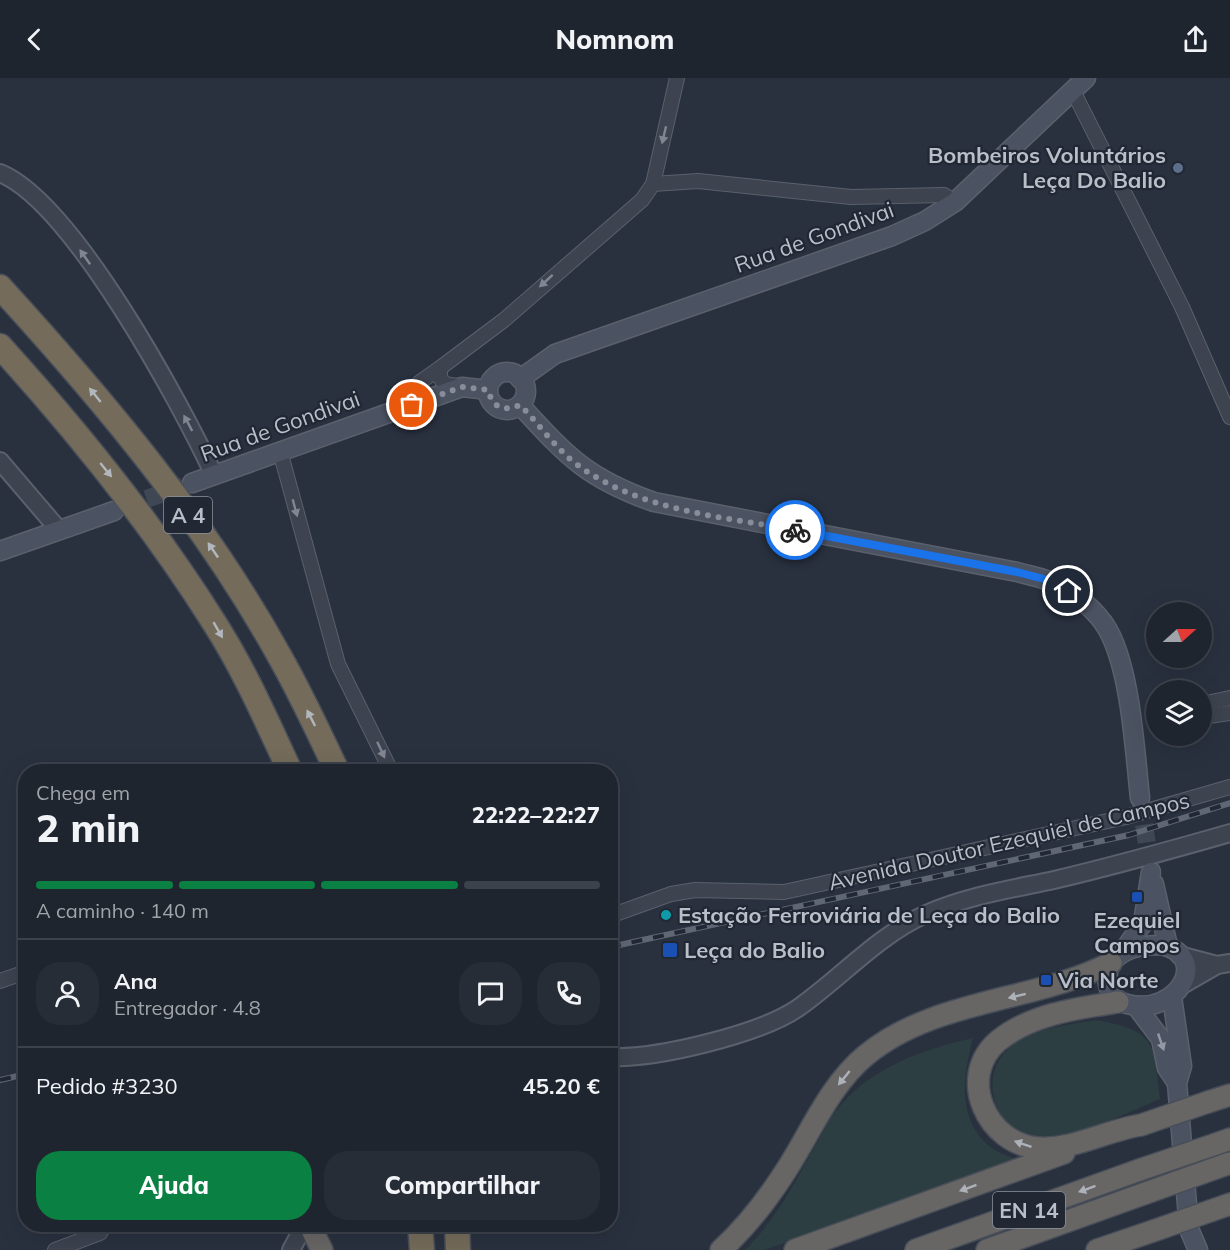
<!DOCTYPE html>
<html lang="pt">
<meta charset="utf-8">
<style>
body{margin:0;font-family:Mulish,sans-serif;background:#272d37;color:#f1f3f6;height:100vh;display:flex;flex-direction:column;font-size:22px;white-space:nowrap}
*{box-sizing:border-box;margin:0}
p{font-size:20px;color:#a1a5aa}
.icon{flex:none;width:33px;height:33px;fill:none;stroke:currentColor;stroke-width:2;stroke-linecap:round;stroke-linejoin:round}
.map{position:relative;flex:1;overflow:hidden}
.drawer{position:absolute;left:18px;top:686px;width:600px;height:468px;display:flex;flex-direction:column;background:#1f252f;border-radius:24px;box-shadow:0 6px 24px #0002,0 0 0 2px #3c424b}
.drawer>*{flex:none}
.needle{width:39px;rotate:69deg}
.controls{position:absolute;left:1146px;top:524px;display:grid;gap:12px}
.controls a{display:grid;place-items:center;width:66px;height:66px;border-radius:50%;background:#1f252f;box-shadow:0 6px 24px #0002,0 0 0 2px #3c424b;font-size:30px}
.pin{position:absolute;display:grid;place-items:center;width:51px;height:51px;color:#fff;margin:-26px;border:3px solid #fff;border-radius:50%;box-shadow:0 2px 6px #0007}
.courier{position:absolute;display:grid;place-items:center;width:60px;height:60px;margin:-30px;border:4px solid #1a73e8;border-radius:50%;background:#fff;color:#222;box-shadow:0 2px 8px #0007}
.head em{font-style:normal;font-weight:800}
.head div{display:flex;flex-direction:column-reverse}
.head{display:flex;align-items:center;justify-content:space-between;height:102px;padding:0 18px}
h1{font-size:39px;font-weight:800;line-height:45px}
.bar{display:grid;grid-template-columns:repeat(4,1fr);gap:9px 6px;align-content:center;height:72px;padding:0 18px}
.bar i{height:8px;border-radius:4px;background:#3c424b}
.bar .current{background:#0b8043}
.bar p{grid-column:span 4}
.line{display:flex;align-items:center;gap:15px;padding:0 18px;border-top:2px solid #3c424b}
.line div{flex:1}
.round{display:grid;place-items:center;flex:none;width:63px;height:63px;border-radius:24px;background:#272d37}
.action{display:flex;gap:12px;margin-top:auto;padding:12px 18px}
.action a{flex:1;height:69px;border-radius:24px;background:#0b8043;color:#fff;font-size:24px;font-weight:800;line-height:69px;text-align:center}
.action a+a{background:#272d37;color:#f1f3f6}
header{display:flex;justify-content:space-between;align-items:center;height:78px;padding:0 18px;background:#1f252f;font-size:27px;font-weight:800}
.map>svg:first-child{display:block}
.green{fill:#2c3e41}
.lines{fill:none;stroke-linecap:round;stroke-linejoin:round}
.secondary-tunnel{stroke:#3f4654;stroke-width:18;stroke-dasharray:18 9;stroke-linecap:butt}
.minor-casing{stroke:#5a616c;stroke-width:16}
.tertiary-casing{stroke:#5a616c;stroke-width:20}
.secondary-casing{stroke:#5a616c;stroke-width:21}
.trunk-casing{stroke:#474e59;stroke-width:24}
.motorway-casing{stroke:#474e59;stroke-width:27}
.minor{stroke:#3d434f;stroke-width:14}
.tertiary{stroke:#3d434f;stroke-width:16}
.secondary{stroke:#4b5261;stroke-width:18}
.trunk{stroke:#686664;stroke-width:21}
.motorway{stroke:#746b5a;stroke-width:24}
.rail-casing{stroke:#5f6775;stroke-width:6}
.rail{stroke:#212834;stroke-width:4;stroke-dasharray:11;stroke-linecap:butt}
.trunk-bridge-casing{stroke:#474e59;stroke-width:24;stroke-linecap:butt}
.trunk-bridge{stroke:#686664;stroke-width:21}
.oneway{fill:#818792}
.oneway2{fill:#b2b7be}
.oneway3{fill:#adb2ba}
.oneway4{fill:#9299a5}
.done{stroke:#878d99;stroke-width:6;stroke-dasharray:0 10.8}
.route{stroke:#1a73e8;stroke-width:8}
.service-dot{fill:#5c6f8a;stroke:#212834;stroke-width:2}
.transit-dot{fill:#1a4fb4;stroke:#212834;stroke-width:2}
.culture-dot{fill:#0f9aa8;stroke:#212834;stroke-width:2}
.labels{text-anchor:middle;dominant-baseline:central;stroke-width:4.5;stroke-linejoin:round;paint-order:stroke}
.shield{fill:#212834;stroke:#8b929c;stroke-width:1.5}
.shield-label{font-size:21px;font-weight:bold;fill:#b9bfc9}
.poi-label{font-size:22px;font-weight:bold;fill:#b9bfc9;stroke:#212834;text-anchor:start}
.street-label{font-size:22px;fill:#b9bfc9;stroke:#212834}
</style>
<header><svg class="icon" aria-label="back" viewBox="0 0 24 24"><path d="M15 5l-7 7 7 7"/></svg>Nomnom<svg class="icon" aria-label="share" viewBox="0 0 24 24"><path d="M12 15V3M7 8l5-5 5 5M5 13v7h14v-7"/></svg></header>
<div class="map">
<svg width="1230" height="1172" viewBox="0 0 1230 1172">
<rect width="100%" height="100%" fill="#29313f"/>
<g class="green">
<path d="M1096,942C1157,953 1153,964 1160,1021C1124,1036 1086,1056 1047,1059C999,1064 973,1001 1010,969C1032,950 1068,947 1096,942Z"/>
<path d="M973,960C964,995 956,1038 987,1066C995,1074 1010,1078 1020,1084L764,1172H745C775,1142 794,1107 814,1070C821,1059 827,1045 835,1034C869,990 921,972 973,960Z"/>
</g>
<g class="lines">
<g class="secondary-tunnel">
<path d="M121,430L183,408"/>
<path d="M1140,720L1151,793"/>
</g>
<g class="minor-casing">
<g id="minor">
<path d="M1073,13L1182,229L1230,339"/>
<path d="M653,106L698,103L851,119L944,117L955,124"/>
<path d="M462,309L445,306L440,300V290L504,242L642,122L653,106L677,0"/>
<path d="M400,331L420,304L440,290"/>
<path d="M280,373L338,586L391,693"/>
<path d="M1202,626L1230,620"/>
<path d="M1202,639L1230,635"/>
<path d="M610,838L671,816L695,812L784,814L1126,739L1230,709"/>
<path d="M0,903L26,894"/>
<path d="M55,1172L100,1155L105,1146"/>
</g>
</g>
<g class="tertiary-casing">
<g id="tertiary">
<path d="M0,95C72,124 180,324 214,397"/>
<path d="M0,383L59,452"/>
<path d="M1179,877L1217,887L1230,885"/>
<path d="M1184,906L1217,887"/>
<path d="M610,979C657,981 760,956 798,930C842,899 877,858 926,836C966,818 1012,811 1054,802C1113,788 1171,772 1230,755"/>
<path d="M291,1172L305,1146"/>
</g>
</g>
<g class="secondary-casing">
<g id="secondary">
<circle cx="507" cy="313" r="19"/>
<path d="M520,301L555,276L892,158L925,143L955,124L1086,0"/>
<path d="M520,327C567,378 586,400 654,424L1017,494C1031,498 1047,500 1060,508C1081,520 1101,536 1111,558C1131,600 1135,674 1140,720"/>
<path d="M192,405L462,309L488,312"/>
<path d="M0,473L114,433"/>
<path d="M1154,806L1168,868"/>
<path d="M1161,867C1212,878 1178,939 1127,926C1103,920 1101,889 1121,876C1133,868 1148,867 1161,867Z"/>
<path d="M1122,875L1143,845L1151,794"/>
<path d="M1172,919L1182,988L1177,1005L1189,1151L1198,1172"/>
<path d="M1136,928L1161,961L1167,990L1177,1005"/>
</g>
</g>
<g class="trunk-casing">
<g id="trunk">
<path d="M1118,924C1078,930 1031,936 998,963C956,999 987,1067 1039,1070C1073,1072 1108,1052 1141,1047"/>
<path d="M1208,1024L1230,1017"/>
<path d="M1213,1067L1230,1061"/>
<path d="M1216,1090L1230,1085"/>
<path d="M1213,1132L1230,1126"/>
<path d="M309,1146L322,1172"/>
<path d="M721,1172C745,1150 767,1122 785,1094C810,1056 829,1008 865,978C933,921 1034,924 1111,885"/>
<path d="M795,1172L1064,1075"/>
<path d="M916,1172L1142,1091"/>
<path d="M987,1172L1146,1115"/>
<path d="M1097,1172L1153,1153"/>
</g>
</g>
<g class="motorway-casing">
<g id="motorway">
<path d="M0,209C104,323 205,443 280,579C301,616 319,655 337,693"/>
<path d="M0,268C79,355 153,447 215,546C245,593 267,644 290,693"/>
<path d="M420,1146L422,1172"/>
<path d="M457,1146L458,1172"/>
</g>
</g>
<use href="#minor" class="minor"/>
<use href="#tertiary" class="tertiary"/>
<use href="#secondary" class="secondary"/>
<use href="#trunk" class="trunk"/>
<use href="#motorway" class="motorway"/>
<g class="rail-casing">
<g id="rail">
<path d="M610,869L1129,757L1230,725"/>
<path d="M0,1002L26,996"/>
</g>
</g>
<use href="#rail" class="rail"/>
<g class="trunk-bridge-casing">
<g id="trunk-bridge">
<path d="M1141,1047L1208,1024"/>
<path d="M1142,1091L1213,1067"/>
<path d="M1146,1115L1216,1090"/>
<path d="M1153,1153L1213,1132"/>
</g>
</g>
<use href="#trunk-bridge" class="trunk-bridge"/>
</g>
<defs><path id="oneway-solid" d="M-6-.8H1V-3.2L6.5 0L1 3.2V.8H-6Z" transform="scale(1.5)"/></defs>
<g class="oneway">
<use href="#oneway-solid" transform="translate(664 57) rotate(103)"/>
<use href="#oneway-solid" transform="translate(85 179) rotate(-125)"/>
<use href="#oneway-solid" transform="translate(546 203) rotate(138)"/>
<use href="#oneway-solid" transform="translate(188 345) rotate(-118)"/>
<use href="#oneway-solid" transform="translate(295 430) rotate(75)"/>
<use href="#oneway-solid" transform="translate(381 672) rotate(65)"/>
</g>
<g class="oneway2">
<use href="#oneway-solid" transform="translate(95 317) rotate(-129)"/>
<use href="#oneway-solid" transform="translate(106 392) rotate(51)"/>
<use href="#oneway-solid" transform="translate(213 472) rotate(-124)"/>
<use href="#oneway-solid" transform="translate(218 552) rotate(60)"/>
<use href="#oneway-solid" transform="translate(311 640) rotate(-117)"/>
</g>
<g class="oneway3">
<use href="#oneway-solid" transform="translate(1017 918) rotate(166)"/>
<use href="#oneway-solid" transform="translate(844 1000) rotate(129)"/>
<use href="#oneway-solid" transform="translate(1023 1066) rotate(-161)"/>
<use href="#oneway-solid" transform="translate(968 1110) rotate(160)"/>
<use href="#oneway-solid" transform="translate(1087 1111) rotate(160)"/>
</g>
<use class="oneway4" href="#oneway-solid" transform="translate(1161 964) rotate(71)"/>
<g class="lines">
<path class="done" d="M412,327L462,309L488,312C493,330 503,334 520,327C537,344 552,365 570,381C632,432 718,438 795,452"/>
<path class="route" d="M795,452L1017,494L1044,501L1068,513"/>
</g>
<circle class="service-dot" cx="1178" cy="90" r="6"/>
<g class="transit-dot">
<rect x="1131" y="813" width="12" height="12" rx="3"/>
<rect x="662" y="864" width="16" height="16" rx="3"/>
<rect x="1040" y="896" width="12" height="12" rx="3"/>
</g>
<circle class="culture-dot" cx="666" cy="837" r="6"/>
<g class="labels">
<g class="shield">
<rect x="164" y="419" width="48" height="36" rx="4.5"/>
<rect x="993" y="1114" width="72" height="36" rx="4.5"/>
</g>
<g class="shield-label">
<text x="188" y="437">A 4</text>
<text x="1029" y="1132">EN 14</text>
</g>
<g class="poi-label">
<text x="1166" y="77" text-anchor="end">Bombeiros Voluntários<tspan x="1166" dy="25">Leça Do Balio</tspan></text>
<text x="678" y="837">Estação Ferroviária de Leça do Balio</text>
<text x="1137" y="842" text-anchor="middle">Ezequiel<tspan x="1137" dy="25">Campos</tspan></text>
<text x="684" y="872">Leça do Balio</text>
<text x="1058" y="902">Via Norte</text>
</g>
<g class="street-label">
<text transform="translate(814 159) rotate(-20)">Rua de Gondivai</text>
<text transform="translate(280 348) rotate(-20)">Rua de Gondivai</text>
<text transform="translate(1009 763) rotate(-13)">Avenida Doutor Ezequiel de Campos</text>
</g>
</g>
</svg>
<div class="controls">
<a><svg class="needle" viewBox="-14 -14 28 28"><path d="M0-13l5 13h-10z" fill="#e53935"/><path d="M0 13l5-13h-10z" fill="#a1a5aa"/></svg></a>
<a><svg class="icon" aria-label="layers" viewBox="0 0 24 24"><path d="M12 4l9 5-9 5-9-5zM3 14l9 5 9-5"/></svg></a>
</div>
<div class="pin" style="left:412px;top:327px;background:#ea580c"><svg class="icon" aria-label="bag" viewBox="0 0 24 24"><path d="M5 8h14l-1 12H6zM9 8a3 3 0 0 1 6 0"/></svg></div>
<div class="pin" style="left:1068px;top:513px;background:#1f2937"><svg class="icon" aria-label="home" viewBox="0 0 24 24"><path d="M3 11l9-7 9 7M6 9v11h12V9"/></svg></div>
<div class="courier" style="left:795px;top:452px"><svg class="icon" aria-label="bike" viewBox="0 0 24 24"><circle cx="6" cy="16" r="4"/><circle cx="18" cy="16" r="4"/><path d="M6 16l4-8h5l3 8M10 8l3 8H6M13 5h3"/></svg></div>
<section class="drawer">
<div class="head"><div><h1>2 min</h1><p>Chega em</p></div><em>22:22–22:27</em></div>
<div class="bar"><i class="current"></i><i class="current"></i><i class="current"></i><i></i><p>A caminho · 140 m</p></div>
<div class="line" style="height:108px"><a class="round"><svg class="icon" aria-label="person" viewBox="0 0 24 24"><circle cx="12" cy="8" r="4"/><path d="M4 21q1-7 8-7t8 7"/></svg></a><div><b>Ana</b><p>Entregador · 4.8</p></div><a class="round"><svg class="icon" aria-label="chat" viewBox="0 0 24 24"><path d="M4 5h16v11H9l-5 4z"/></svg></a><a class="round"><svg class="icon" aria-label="phone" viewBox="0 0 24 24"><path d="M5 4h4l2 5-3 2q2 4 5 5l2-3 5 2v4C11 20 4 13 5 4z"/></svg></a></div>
<div class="line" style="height:78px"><div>Pedido #3230</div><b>45.20 €</b></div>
<div class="action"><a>Ajuda</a><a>Compartilhar</a></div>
</section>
</div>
